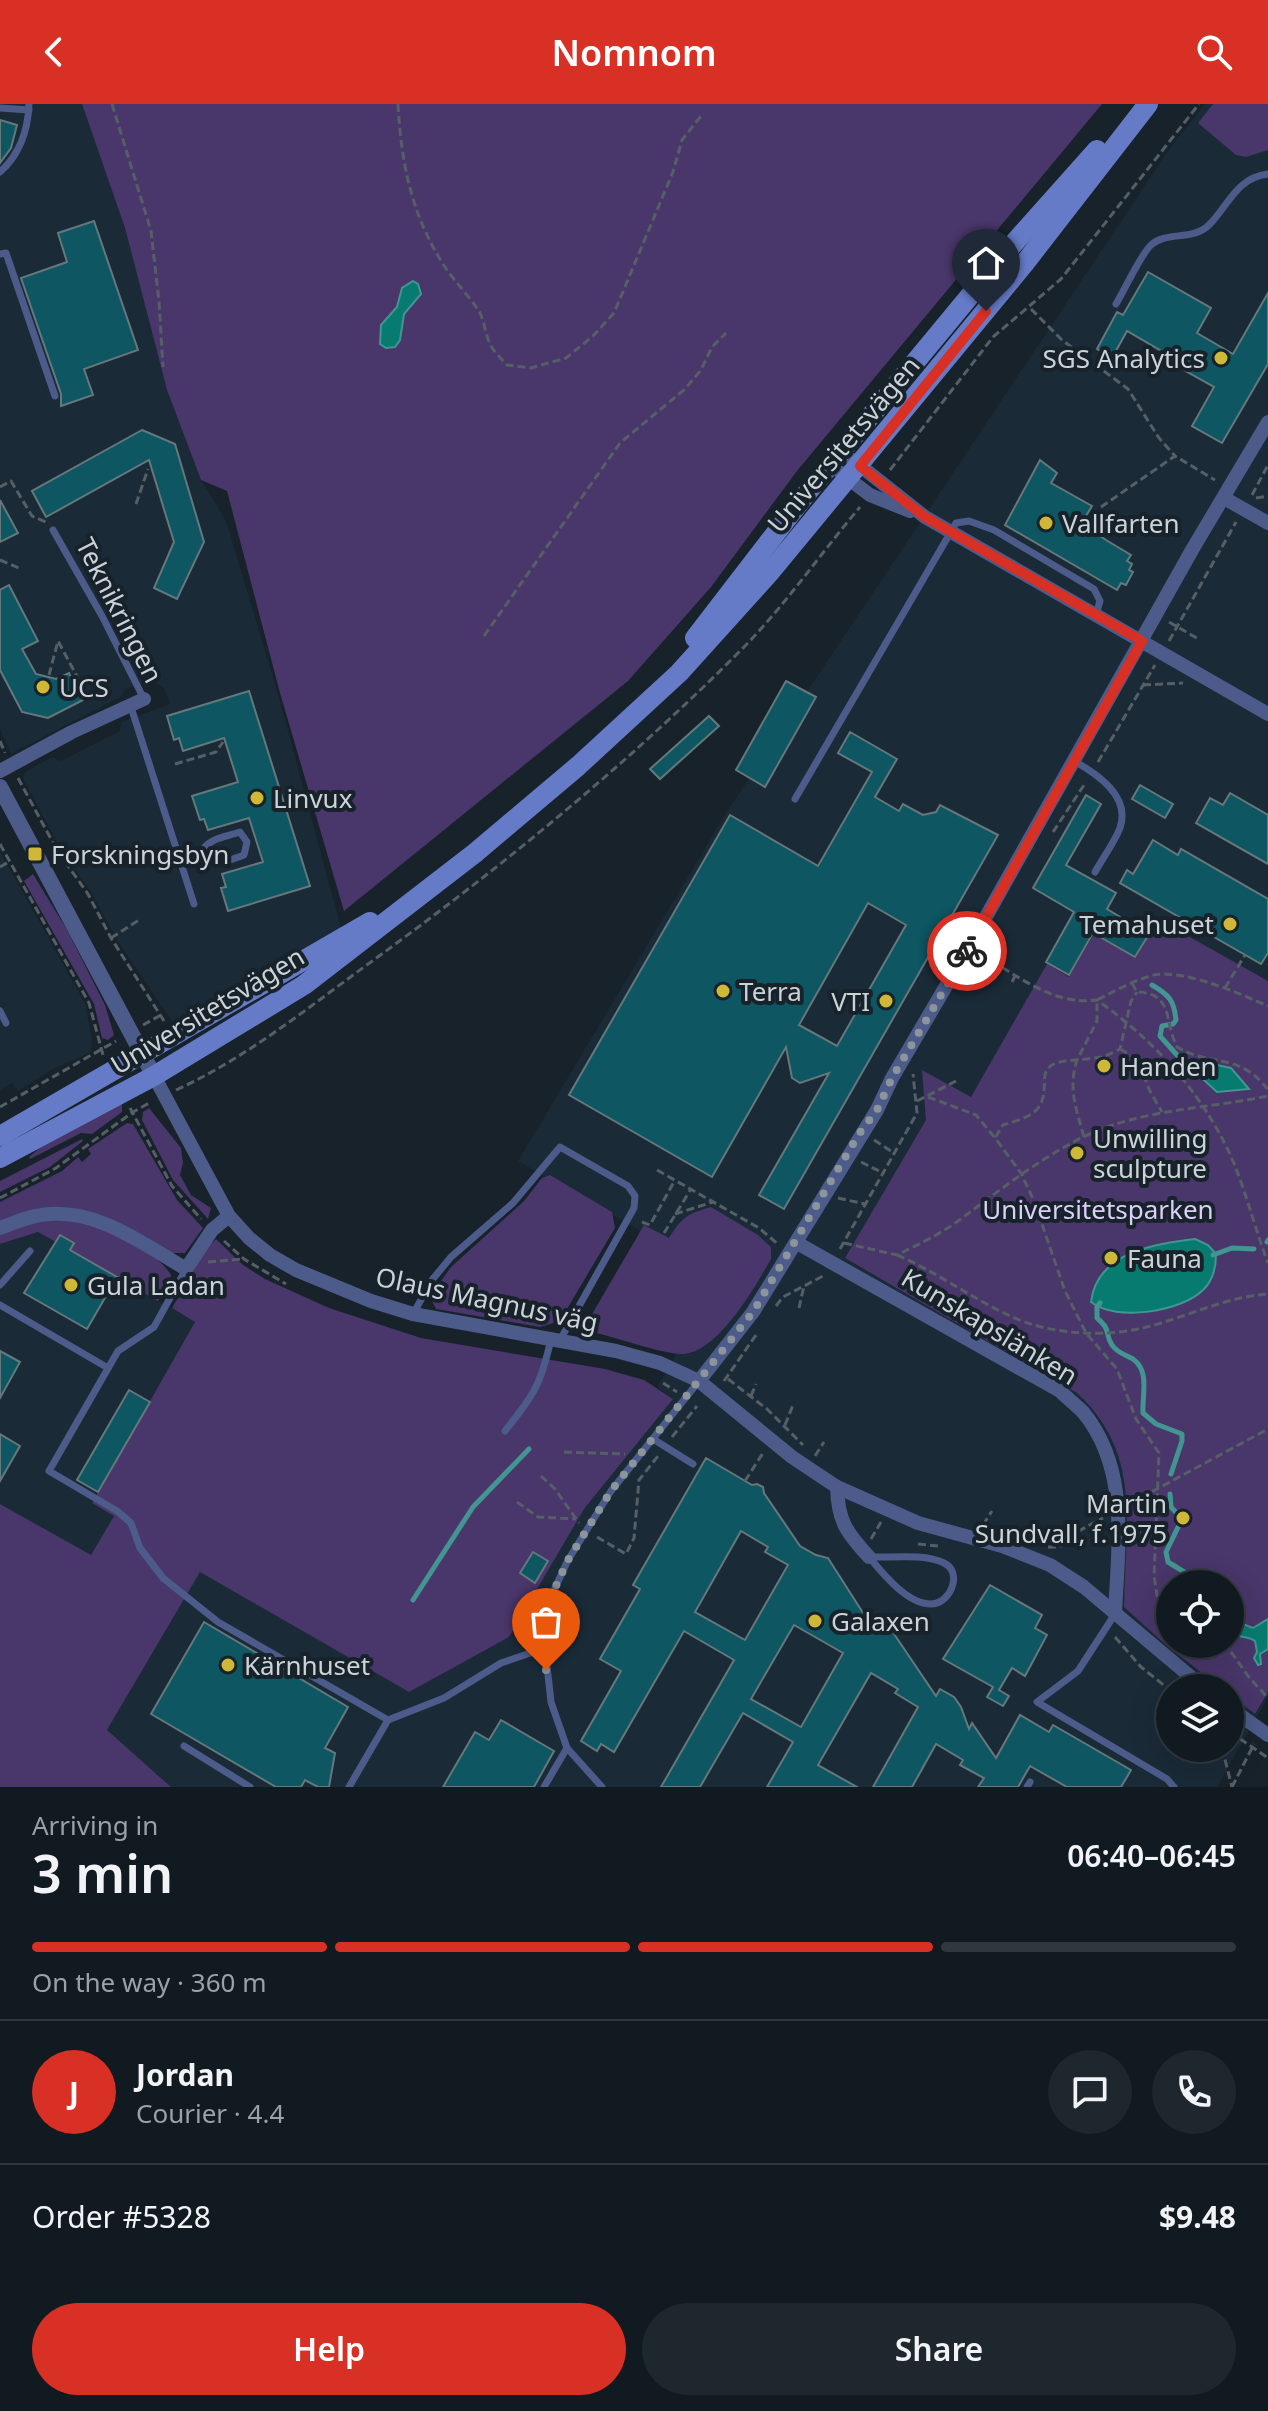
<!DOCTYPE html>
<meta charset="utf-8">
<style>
body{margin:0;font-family:"Noto Sans",sans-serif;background:#1e272d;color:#f1f3f6;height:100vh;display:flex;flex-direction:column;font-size:30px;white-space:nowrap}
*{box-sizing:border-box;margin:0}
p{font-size:26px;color:#9ca1a5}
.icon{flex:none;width:44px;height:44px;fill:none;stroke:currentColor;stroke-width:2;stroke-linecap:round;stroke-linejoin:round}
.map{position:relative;height:1683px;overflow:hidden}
.panel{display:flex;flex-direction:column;background:#111a20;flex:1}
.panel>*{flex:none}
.fabs{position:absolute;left:1156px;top:1466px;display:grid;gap:16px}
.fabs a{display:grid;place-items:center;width:88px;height:88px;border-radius:50%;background:#111a20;box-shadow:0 8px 32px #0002,0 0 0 2px #30383e;font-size:40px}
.pin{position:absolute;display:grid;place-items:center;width:68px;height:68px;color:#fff;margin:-82px -34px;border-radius:50% 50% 50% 0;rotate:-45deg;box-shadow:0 0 8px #0007}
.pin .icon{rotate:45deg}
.courier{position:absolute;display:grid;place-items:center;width:80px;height:80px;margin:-40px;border:6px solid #d93025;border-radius:50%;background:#fff;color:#222;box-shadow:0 2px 10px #0007}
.summary em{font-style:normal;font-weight:600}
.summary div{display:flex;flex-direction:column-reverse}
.summary{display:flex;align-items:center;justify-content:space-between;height:136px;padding:0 32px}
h1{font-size:52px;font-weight:600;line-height:60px}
.bar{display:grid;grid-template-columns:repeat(4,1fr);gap:12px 8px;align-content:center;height:96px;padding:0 32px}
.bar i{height:10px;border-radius:6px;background:#30383e}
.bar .on{background:#d93025}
.bar p{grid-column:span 4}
.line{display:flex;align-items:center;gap:20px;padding:0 32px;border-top:2px solid #30383e}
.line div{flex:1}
.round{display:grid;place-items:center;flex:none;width:84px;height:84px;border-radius:42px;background:#1e272d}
.primary-button{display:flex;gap:16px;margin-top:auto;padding:16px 32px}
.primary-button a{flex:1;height:92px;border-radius:48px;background:#d93025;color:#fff;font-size:32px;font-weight:600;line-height:92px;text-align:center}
.primary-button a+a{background:#1e272d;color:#f1f3f6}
header{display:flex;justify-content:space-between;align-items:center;height:104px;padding:0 32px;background:#d93025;color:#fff;font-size:36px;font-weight:600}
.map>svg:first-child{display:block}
.built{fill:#1a2a37;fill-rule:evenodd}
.green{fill:#49366a;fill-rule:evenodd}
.water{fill:#087b71;stroke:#429590;stroke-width:2}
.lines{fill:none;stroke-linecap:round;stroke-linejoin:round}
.stream{stroke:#429590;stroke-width:5}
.building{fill:#0d5662;stroke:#65787c;stroke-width:2;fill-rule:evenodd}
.path{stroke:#565f66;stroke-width:3;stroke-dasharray:8 4;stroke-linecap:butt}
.service{stroke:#4c5b8a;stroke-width:7}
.minor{stroke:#4c5b8a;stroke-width:14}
.tertiary{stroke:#4c5b8a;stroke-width:16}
.secondary{stroke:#657bc7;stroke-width:20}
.done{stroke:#8c959b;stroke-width:8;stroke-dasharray:0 14.4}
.route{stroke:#d93025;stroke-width:10}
.poi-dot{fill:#cfb837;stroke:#17222a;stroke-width:3}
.labels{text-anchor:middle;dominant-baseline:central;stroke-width:8;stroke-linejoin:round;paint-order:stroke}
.poi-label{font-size:26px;fill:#cbd3d8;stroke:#17222a;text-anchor:start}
.street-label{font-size:26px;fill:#cbd3d8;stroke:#17222a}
.park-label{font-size:26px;fill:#dbcff8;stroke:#17222a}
</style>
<header><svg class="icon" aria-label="back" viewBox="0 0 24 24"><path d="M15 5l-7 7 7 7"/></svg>Nomnom<svg class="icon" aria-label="search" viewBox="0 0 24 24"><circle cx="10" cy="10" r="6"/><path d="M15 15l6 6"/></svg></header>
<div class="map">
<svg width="1268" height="1683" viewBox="0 0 1268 1683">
<rect width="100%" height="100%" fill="#17222a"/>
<g class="built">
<path d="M0,0H82L125,124L167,286L201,376L226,417L279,593L341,824L174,920L118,838L91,788L64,751L23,675L25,668L52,653L61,657L120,627L121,618L170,600L164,584L152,577L125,585L122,592L11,650L0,625Z"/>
<path d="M1205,0H1268V1593L1217,1683H171L107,1626L200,1467L409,1588L584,1405L673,1295L657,1283L721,1173L518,1057L728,706L1167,48ZM1170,1480H1230V1540H1170ZM1170,1584H1230V1644H1170Z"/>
<path d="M0,748L85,899L92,936L91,947L87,950L53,965L18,987L12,979L0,986Z"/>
<path d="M39,1128L60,1131L74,1139L71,1146L196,1218L92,1398L114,1412L91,1452L0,1400V1140Z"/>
</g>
<g class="green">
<path d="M82,0H1102L797,367L711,483L628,577L344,807L280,589L227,387L201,376L167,286L125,124Z"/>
<path d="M1213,0H1268V46L1246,53L1236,51L1198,19Z"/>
<path d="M33,770L67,826L105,901L114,931L108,936L102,934L94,900L24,777Z"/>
<path d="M1158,815L1268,877V1588L1255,1610L1230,1591V1584H1221L1166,1541L1124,1503C1125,1422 1143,1350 1077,1289L845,1154L926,1016L922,966L971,993L1047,860L1069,873L1094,830L1136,854ZM1170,1480H1230V1540H1170Z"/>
<path d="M122,1000V1008L92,1030L81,1029L30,1055L29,1053L51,1035Z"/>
<path d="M149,1004L181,1044L183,1059L180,1071L191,1091L211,1104L208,1115L173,1076L142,1016L143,1008Z"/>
<path d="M127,1019L133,1020L177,1096L203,1124L185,1149H170L80,1107L43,1104L0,1118V1098L62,1067L78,1053L82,1058L91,1050L88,1045Z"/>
<path d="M82,1035L83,1037L50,1063L0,1088V1077Z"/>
<path d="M550,1071L612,1108L615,1124L564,1210L553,1219L540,1223L436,1205L431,1195L435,1185L451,1163L524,1097L542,1074Z"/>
<path d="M711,1103L758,1131L771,1143V1155C755,1183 716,1252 680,1250C660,1249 618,1234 596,1229L589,1224L588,1217L644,1121L669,1134C682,1113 687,1110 711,1103Z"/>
<path d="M66,1116C98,1122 154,1142 171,1171C171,1182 165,1189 158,1197L70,1146L74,1139L61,1131L56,1138L38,1128L0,1140V1130L41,1117Z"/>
<path d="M216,1135L243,1161L265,1175L329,1204L421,1234L605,1265L644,1276L673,1295L584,1405L509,1533L409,1588L200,1468L107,1626L171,1683H0V1400L91,1451L114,1412L92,1399L195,1218L172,1204L205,1146Z"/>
</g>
<g class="water">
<path d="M413,177L418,180L421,190L404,210L400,236L395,243L386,244L380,240L381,221L397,203L402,184Z"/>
<path d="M1212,960L1231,964L1249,985L1217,988L1193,966L1194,963Z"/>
<path d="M1195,1135L1208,1141L1216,1150C1216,1163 1213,1176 1204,1185C1182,1208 1116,1218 1091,1198C1097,1148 1154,1140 1195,1135Z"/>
<path d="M1230,1506L1240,1519L1253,1524L1268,1515V1545L1260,1550L1261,1560L1258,1561L1254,1554L1257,1548L1255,1537C1247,1531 1237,1535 1230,1527Z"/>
</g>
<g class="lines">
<g class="stream">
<path d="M1152,881C1169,891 1174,896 1176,916L1173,920L1162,922L1160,932L1177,951L1196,965"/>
<path d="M1267,1138L1268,1136"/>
<path d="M1213,1151L1232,1144L1254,1145"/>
<path d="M1100,1199L1097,1203V1214C1112,1227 1104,1228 1112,1241C1117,1249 1126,1251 1133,1255C1150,1267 1142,1291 1143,1309L1156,1320L1182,1330V1337L1171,1370"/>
<path d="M1170,1390L1171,1403L1182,1415L1166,1448L1168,1458L1194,1474V1480"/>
<path d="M413,1496L473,1403L529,1345"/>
</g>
</g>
<g class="building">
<path d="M0,16L17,21L11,44L0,59Z"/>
<path d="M94,117L138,246L84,265L93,291L61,302V290L21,174L67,158L58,129Z"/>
<path d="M1148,168L1211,204L1197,229L1233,250L1268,189V260L1222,339L1192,322L1214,283L1182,265L1183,263L1178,260L1180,258L1127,227L1112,254L1097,245L1117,208L1123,211Z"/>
<path d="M142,326L175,340L204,438L177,495L154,484L174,438L149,356L46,413L32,387Z"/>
<path d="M1040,356L1057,369L1051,379L1092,402L1083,417L1098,426L1096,429L1106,436L1131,451L1127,457L1132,460L1129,466L1133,468L1126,481L1121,479L1117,486L1005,421Z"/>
<path d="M0,396L18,429L0,438Z"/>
<path d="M9,481L38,537L22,545L36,570L56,575L69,569L83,596L48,614L22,608L0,566V486Z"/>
<path d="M786,577L816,593L765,683L736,666Z"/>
<path d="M249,587L310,782L228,807L221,784L226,783L222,770L263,758L249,714L208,726L204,715L200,716L192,692L238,678L224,634L183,647L179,634L174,636L167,612Z"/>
<path d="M709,612L719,622L660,675L650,665Z"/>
<path d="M850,628L897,655L875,693L899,707L903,700L923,711L936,708L940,701L998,731L784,1105L759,1091L829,969L800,979L792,974L786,943L712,1073L569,991L730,711L818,762L872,668L838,649ZM868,799L906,821L837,942L799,921Z"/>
<path d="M1140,681L1173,700L1165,714L1132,695Z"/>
<path d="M1230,689L1268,711V760L1196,719L1210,694L1223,701Z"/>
<path d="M1086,691L1101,700L1066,761L1116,789L1107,805L1149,830L1135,853L1093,829L1069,871L1046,858L1074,808L1033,784Z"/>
<path d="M1153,736L1178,751L1181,745L1268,795V849L1261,860L1120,779L1127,766L1133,770Z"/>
<path d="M60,1131L74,1139L70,1146L117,1173L87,1225L24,1189Z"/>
<path d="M0,1247L20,1258L0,1294Z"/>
<path d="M129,1286L150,1298L98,1388L77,1376Z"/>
<path d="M0,1330L20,1342L0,1377Z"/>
<path d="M706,1354L752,1381L757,1380L763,1383L764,1389L800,1442L816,1451L828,1454L865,1512L883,1522L888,1521L936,1592L940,1585L954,1593L961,1603L969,1625L972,1619L996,1654L1020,1611L1049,1628L1053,1621L1131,1666L1121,1683H1067L1030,1662L1018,1683H978L984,1674L960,1661L963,1656L936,1640L912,1683H873L918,1603L895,1589L898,1585L871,1569L818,1661L857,1683H767L793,1638L743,1609L700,1683H661L734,1556L684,1527L614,1648L601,1640L597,1647L581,1637L621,1567L600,1555L640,1485L633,1481ZM741,1427L768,1443L765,1448L788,1461L745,1536L695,1508ZM794,1521L843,1549L801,1623L751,1595Z"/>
<path d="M533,1448L548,1457L535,1479L520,1469Z"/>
<path d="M990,1481L1042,1511L1035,1524L1047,1531L1025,1572L1012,1564L999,1586L1009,1592L1003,1602L987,1593L993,1583L943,1555Z"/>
<path d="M204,1518L348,1603L325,1644L335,1649L329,1683H318L305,1676L301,1683H276L151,1610Z"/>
<path d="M501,1616L554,1647L534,1683H443L475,1628L489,1636Z"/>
</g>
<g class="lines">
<g class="path">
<path d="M112,0L151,127L159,197L163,263"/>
<path d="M398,0C401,59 412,113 445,163C455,178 469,192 479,207C485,218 485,231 491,242C495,249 502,255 507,261L531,264L566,254L593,232L614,209L673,68L682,36L701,12"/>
<path d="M1031,205L1062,236L1128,285L1159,334L1175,352"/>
<path d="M890,366L993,233L1061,175L1199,0"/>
<path d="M0,383L11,377L32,412L46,418"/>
<path d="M1252,391L1268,361"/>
<path d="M1256,394L1268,392"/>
<path d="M136,400L148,365"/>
<path d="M1101,403L1175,352L1215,376"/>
<path d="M0,456L19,464"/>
<path d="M1169,518L1200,536"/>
<path d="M484,532L620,339L685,285L701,266L712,243L726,229"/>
<path d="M1169,537L1236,418"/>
<path d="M49,571L58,537L80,578"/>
<path d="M1143,581L1183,579"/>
<path d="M0,637L5,649"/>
<path d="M1098,658L1155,561"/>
<path d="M175,660L216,648L223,638"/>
<path d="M18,674L58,748L88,790L111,834L164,917"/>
<path d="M1053,728L1086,678"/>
<path d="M0,740L89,899L103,951"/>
<path d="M0,763L10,757"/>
<path d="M111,834L139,816"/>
<path d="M982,851C1018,872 1054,902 1097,896C1153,936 1199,985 1229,1048C1245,1083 1254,1122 1268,1159"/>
<path d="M1012,878L1016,870"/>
<path d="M1132,879L1137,888C1174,889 1164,918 1177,943C1211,963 1240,948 1268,986"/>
<path d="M1225,884L1245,851"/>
<path d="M143,921L161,911"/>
<path d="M1120,945C1140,955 1141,965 1149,985C1153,993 1158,1001 1162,1008"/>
<path d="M176,986C244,955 304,907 364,863C498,766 627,661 744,543C786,500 821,449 860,403"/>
<path d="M928,993L976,1011L995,1034"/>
<path d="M917,997L956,977"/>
<path d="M0,1003L116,937"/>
<path d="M130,1004L172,1082L201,1115"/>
<path d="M1084,1033C1076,1005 1068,984 1077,956L1103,953L1120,945L1131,897L1137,888"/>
<path d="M874,1036L894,1049"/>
<path d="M861,1058L883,1069"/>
<path d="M657,1066L759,1124L779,1141"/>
<path d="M0,1094L56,1064L133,1008L151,998"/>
<path d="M838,1094L865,1100"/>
<path d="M675,1110L713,1098"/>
<path d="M642,1118L650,1121L675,1076"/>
<path d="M664,1129L691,1085"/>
<path d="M224,1137L244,1155L286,1180"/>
<path d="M844,1139L897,1151C915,1142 934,1133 951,1122C994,1091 1035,1057 1083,1033C1141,1005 1206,1005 1268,992"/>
<path d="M840,1145L917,1009L913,970"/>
<path d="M897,1151C939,1169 975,1197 1017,1215C1053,1230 1100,1233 1138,1225C1181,1216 1223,1193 1268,1190"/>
<path d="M208,1158L244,1155"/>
<path d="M776,1202L783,1193L823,1172"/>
<path d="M799,1204L804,1182"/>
<path d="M728,1275L767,1305L803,1341"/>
<path d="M724,1277L756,1231"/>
<path d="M663,1279L677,1288"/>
<path d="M751,1292L756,1280"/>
<path d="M785,1321L793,1301"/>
<path d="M672,1333L697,1302"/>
<path d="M564,1348L625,1350"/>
<path d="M815,1352L824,1338"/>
<path d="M541,1372L555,1385L579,1419"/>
<path d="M745,1377L763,1349"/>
<path d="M517,1398L538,1413L576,1415"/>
<path d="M1131,1399L1268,1325"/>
<path d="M983,1421L992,1407"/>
<path d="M597,1433L626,1450L634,1434L639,1376L658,1352"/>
<path d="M871,1435L881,1418"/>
<path d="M1033,1438L1036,1423"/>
<path d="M918,1440L938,1442"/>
<path d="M1048,1443H1060"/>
<path d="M1060,1443L1075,1429L1103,1414"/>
<path d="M1170,1513L1158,1497L1154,1472L1159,1349L1136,1315L1117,1265L1086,1229L1065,1187L1034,1097L1021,1069L995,1034L1003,1021C1015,1017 1030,1014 1038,1004C1055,981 1026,958 1077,956L1097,917V896C1115,887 1134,876 1154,871C1185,865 1240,890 1268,902"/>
<path d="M1115,1533L1141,1563L1170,1586"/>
<path d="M1222,1540L1229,1545L1248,1572L1268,1594"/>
<path d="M1230,1628L1268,1654"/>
<path d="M1222,1644L1232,1683"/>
<path d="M1232,1683L1254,1640"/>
</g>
<g class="service">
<path d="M0,4L29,6"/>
<path d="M0,68C19,51 28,26 29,0"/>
<path d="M0,150L6,149L55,292"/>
<path d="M1116,200C1124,187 1141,150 1151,141C1166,127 1193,137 1209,121C1229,101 1236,74 1268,70"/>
<path d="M53,426L102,512L144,595"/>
<path d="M130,600L194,800"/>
<path d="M1074,657C1097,670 1131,692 1120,724C1114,739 1103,754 1095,768"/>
<path d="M795,695L956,419L969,417L994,426L1094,485L1100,497L1096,511"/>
<path d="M240,728L247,738L244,751C227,757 215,764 201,751C204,735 226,733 240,728Z"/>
<path d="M180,757L201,751"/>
<path d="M0,907L6,919"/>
<path d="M186,1165L154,1223L118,1247L49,1367L117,1407L131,1419L140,1444L163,1474L218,1518L388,1616"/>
<path d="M0,1181L30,1147"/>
<path d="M0,1201L108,1264"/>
<path d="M413,1210L432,1176L451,1153L513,1099L560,1043L628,1082L635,1092L634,1104L560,1236"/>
<path d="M505,1327C534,1291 541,1280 551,1235"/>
<path d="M653,1335L693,1360"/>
<path d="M869,1453C892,1454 923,1449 944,1459C963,1468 951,1499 932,1500C908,1501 883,1470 869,1453Z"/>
<path d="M1115,1510L1078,1567L1037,1598L1167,1675L1174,1683"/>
<path d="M184,1642L250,1683"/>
<path d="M349,1683L388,1616L444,1594L501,1559L545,1544"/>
<path d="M544,1683L567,1644"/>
<path d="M602,1683L567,1644L551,1598L545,1544L548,1509L555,1484L568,1456L611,1387L699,1277"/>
<path d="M1027,1683L1030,1678"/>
</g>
<g class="minor">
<path d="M853,356L925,413L1268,610"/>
<path d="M841,369L870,391L910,407"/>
<path d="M1224,394L1268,419"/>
<path d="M0,667L72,628L144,595"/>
<path d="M154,972L229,1112L249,1134L270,1151L296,1166L371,1197L413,1210L616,1247L660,1259L699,1277L792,1353L837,1383L918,1419L1002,1442L1050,1461L1084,1483L1204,1584"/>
<path d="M0,1124C12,1120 24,1114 36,1112C91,1100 142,1139 186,1165L212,1126L229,1112"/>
<path d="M797,1139L1060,1287C1067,1294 1076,1301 1083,1308C1130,1365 1118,1442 1115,1510"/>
<path d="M699,1277L753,1208L877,1006L892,974L969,843L1192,446L1268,318"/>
<path d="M837,1383C838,1417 846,1428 869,1453"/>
<path d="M1230,1604L1268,1631"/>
</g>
<path class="tertiary" d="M0,683L154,972"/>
<g class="secondary">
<path d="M695,534L806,390L1007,147L1097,46"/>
<path d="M0,1032L370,818"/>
<path d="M0,1054L154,972L304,881L475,749L578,662L679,569L771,467L1024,160L1148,0"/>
</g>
</g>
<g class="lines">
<path class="done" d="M546,1566L545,1544L548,1509L555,1484L568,1456L611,1387L753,1208L859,1030L877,1006L892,974L967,847"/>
<path class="route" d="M967,847L1142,537L925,413L860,362L986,207"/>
</g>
<g class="poi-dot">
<circle cx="1221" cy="254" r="8"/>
<circle cx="1046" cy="419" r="8"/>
<circle cx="43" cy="583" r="8"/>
<circle cx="257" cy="694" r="8"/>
<rect x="27" y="742" width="16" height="16" rx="4"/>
<circle cx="1230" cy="820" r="8"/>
<circle cx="723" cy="887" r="8"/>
<circle cx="886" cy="897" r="8"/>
<circle cx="1104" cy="962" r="8"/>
<circle cx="1077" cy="1049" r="8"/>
<circle cx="1111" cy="1154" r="8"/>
<circle cx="71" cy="1181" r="8"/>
<circle cx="1183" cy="1414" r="8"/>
<circle cx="815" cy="1517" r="8"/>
<circle cx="228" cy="1561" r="8"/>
</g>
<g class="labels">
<g class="poi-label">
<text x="1205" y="254" text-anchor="end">SGS Analytics</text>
<text x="1062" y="419">Vallfarten</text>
<text x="59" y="583">UCS</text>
<text x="273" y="694">Linvux</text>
<text x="51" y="750">Forskningsbyn</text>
<text x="1214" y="820" text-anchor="end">Temahuset</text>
<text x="739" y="887">Terra</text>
<text x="870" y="897" text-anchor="end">VTI</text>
<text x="1120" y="962">Handen</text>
<text x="1093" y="1034">Unwilling<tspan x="1093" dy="30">sculpture</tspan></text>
<text x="1127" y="1154">Fauna</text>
<text x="87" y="1181">Gula Ladan</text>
<text x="1167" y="1399" text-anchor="end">Martin<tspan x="1167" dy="30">Sundvall, f.1975</tspan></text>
<text x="831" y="1517">Galaxen</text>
<text x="244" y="1561">Kärnhuset</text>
</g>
<g class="street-label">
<text transform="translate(843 340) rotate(-50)">Universitetsvägen</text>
<text transform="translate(120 506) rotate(63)">Teknikringen</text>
<text transform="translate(207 906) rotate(-31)">Universitetsvägen</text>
<text transform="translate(487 1195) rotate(12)">Olaus Magnus väg</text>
<text transform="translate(990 1222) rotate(31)">Kunskapslänken</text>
</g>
<g class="park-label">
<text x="1098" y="1105">Universitetsparken</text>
</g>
</g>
</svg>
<div class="fabs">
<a><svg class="icon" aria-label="locate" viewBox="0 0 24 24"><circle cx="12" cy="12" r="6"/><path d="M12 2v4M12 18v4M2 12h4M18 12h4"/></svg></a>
<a><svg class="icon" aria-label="layers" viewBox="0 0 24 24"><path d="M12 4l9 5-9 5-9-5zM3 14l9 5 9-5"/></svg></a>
</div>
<div class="pin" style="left:546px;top:1566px;background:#ea580c"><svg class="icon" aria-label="bag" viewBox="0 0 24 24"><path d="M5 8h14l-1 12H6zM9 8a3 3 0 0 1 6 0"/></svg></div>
<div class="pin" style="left:986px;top:207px;background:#1f2937"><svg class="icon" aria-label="home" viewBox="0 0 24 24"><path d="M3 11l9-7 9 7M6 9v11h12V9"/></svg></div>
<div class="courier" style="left:967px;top:847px"><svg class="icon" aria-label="bike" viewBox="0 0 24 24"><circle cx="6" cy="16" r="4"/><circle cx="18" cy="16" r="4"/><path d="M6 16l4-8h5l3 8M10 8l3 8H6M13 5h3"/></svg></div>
</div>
<section class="panel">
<div class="summary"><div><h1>3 min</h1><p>Arriving in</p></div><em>06:40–06:45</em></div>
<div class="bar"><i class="on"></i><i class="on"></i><i class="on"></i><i></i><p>On the way · 360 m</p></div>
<div class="line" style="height:144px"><b class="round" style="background:#d93025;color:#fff">J</b><div><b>Jordan</b><p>Courier · 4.4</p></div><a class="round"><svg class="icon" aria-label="chat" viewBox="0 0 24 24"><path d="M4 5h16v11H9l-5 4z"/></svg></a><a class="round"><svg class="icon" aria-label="phone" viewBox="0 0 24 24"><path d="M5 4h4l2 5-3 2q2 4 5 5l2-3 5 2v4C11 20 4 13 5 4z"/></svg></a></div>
<div class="line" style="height:104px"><div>Order #5328</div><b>$9.48</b></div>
<div class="primary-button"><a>Help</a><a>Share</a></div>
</section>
